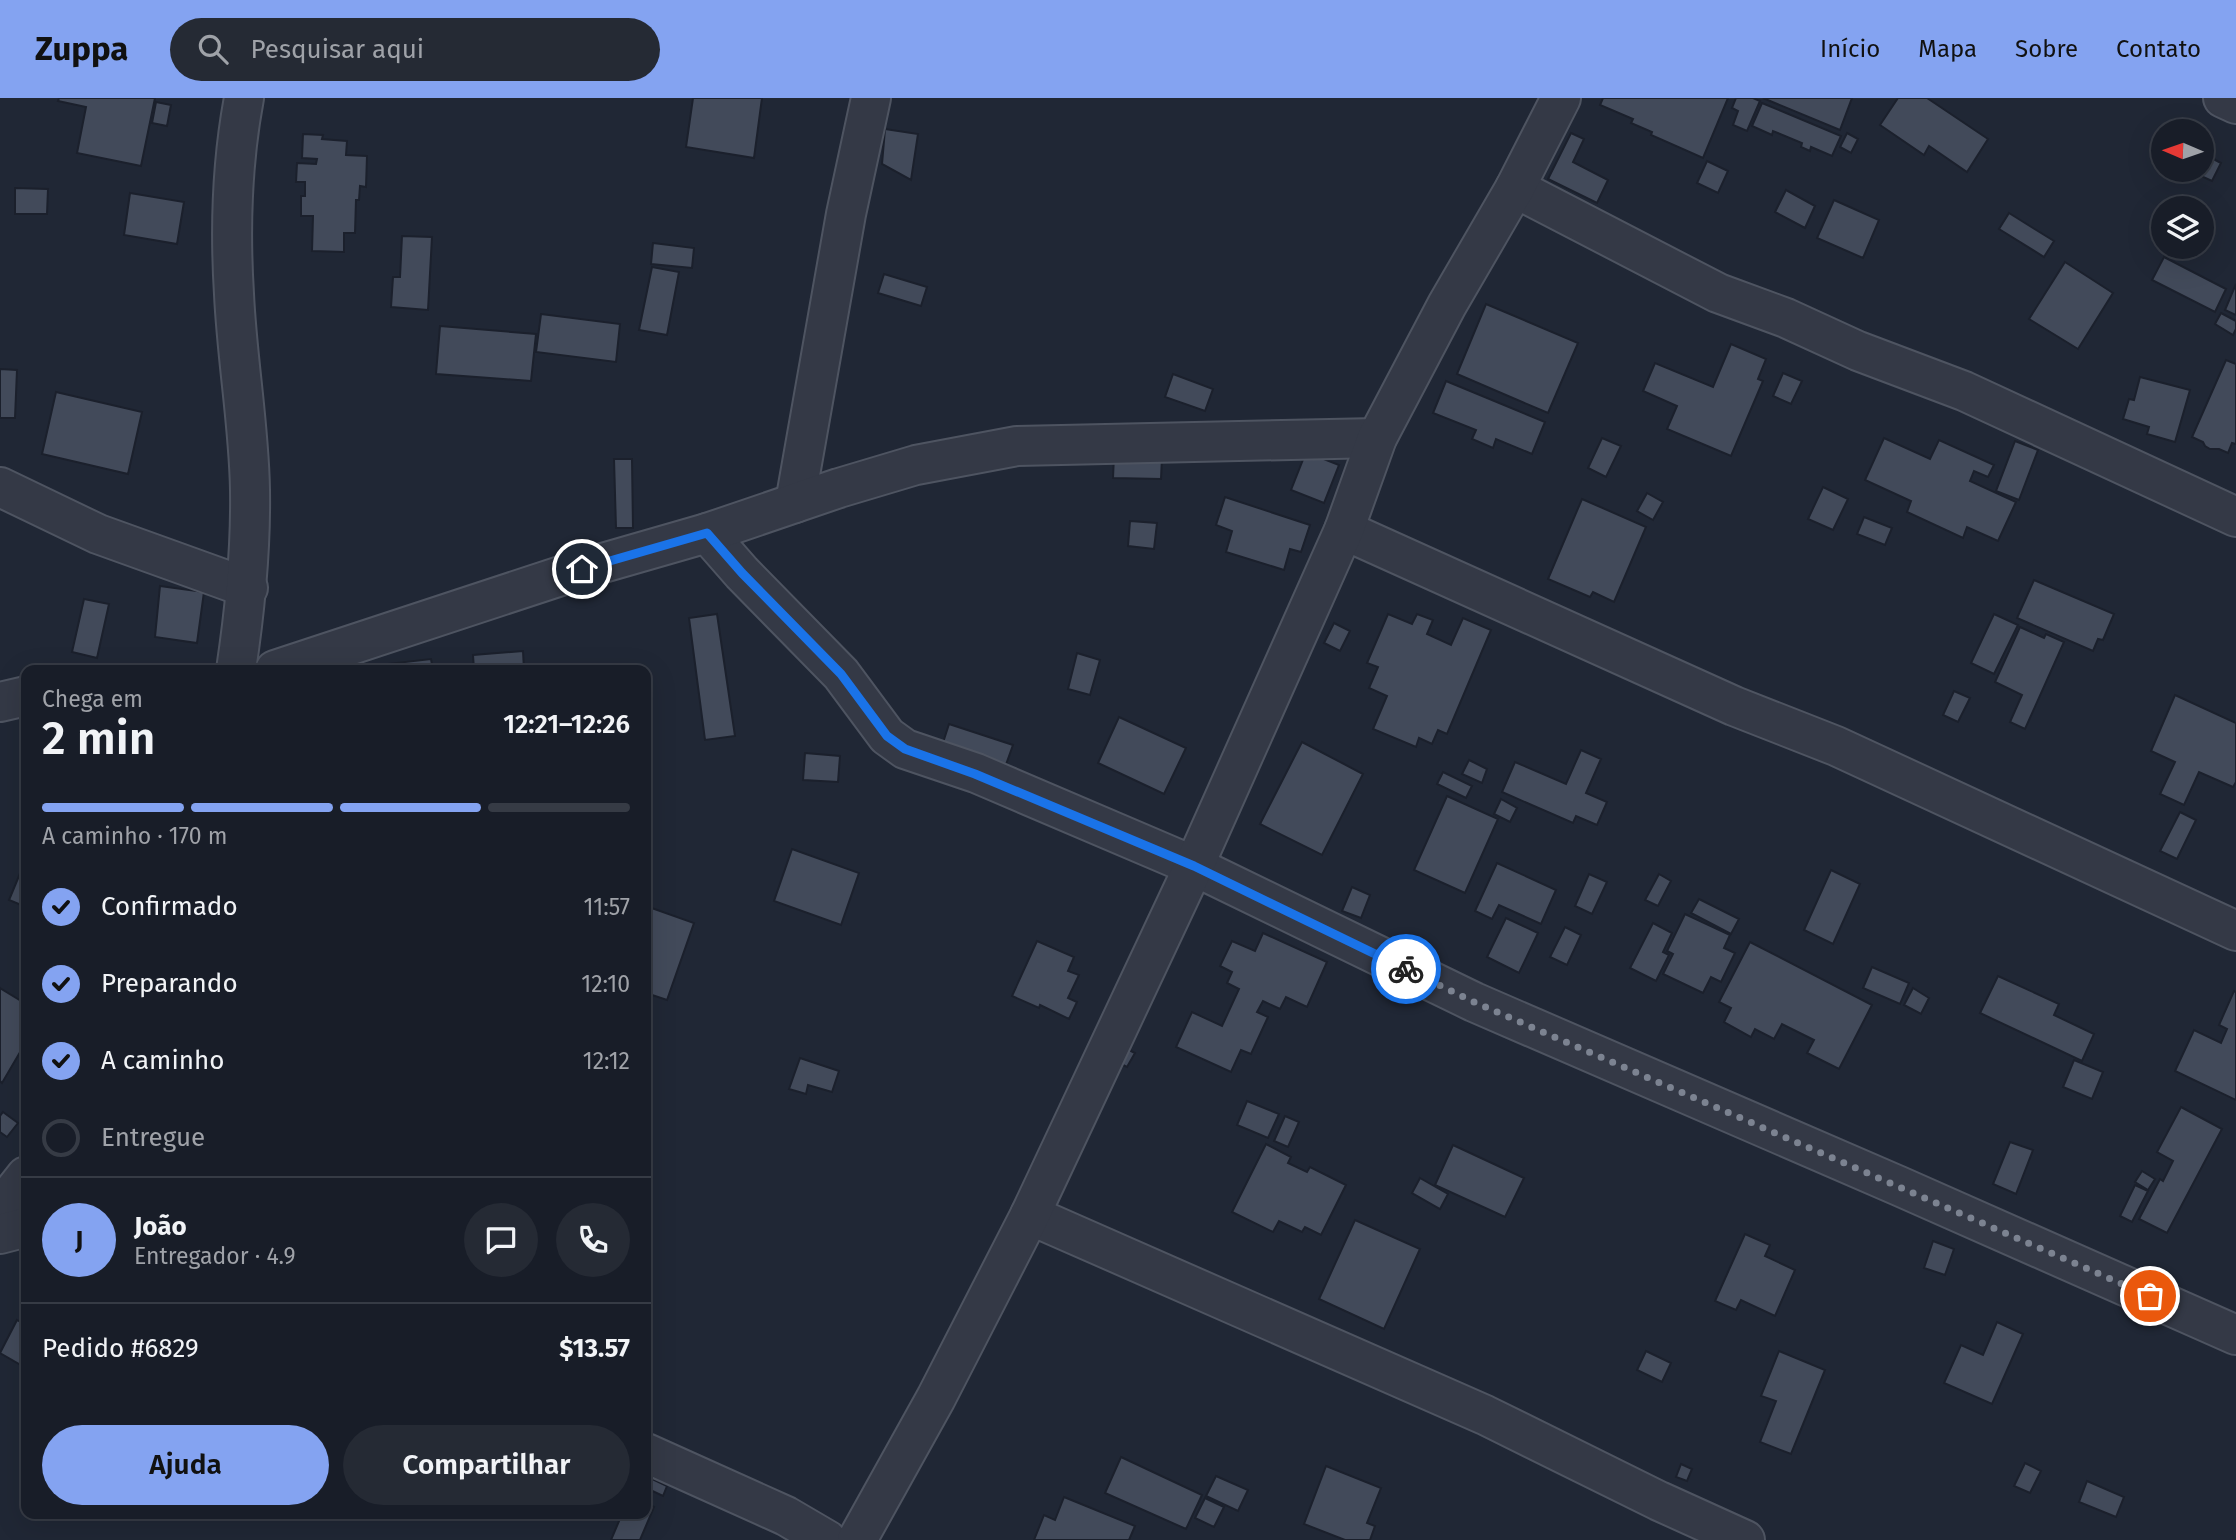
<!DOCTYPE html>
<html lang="pt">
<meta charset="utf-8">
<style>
body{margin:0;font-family:"Fira Sans",sans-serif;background:#252a34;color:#f1f3f6;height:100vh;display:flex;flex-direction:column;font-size:26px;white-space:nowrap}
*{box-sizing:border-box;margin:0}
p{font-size:23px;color:#9fa2a8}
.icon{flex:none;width:38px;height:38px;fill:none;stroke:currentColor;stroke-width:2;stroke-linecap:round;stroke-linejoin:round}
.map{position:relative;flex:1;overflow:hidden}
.sheet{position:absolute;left:21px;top:567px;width:630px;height:854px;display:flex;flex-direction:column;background:#181d28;border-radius:14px;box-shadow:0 7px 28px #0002,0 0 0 2px #363b45}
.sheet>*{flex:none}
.needle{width:46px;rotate:272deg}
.buttons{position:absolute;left:2151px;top:21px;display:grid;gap:14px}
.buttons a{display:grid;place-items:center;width:63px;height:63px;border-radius:50%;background:#181d28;box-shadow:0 7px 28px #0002,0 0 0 2px #363b45;font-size:35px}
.pin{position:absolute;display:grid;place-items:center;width:60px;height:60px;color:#fff;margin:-30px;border:4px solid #fff;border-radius:50%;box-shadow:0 2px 7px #0007}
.courier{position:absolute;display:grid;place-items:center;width:70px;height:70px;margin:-35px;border:5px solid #1a73e8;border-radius:50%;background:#fff;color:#222;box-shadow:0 2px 9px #0007}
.summary em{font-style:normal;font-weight:600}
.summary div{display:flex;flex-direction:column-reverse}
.summary{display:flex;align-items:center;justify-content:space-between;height:119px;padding:0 21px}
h1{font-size:46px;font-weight:600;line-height:52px}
.bar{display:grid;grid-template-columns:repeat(4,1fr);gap:10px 7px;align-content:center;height:84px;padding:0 21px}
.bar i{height:9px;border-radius:5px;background:#363b45}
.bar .current{background:#84a3f1}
.bar p{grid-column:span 4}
.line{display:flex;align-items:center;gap:18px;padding:0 21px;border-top:2px solid #363b45}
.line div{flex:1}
.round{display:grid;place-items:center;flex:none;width:74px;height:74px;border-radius:37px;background:#252a34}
ol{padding:0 21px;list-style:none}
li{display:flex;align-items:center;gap:21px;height:77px}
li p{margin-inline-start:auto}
li .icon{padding:7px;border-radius:50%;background:#84a3f1;color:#111;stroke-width:4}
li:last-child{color:#9fa2a8}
li i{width:38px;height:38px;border:4px solid #363b45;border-radius:50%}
.primary-button{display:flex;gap:14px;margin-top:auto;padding:14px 21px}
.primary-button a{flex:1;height:80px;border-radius:42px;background:#84a3f1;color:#111;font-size:28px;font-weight:600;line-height:80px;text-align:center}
.primary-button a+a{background:#252a34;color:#f1f3f6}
header{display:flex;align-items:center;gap:42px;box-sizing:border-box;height:98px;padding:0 35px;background:#84a3f1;color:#111}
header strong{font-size:33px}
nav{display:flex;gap:38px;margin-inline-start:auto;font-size:24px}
.search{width:490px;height:63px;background:#252a34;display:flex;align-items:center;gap:18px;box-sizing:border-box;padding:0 24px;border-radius:38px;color:#9fa2a8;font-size:26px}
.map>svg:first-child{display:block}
.building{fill:#424a5a;stroke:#1b202c;stroke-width:2}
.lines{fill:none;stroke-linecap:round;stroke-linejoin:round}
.minor-casing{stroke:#4e5461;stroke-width:42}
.minor{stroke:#343946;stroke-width:38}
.done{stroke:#7c8391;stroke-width:7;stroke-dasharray:0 12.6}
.route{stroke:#1a73e8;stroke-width:9}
</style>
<header>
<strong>Zuppa</strong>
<div class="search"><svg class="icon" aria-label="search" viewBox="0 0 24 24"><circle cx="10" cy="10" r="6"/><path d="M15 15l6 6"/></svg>Pesquisar aqui</div>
<nav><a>Início</a><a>Mapa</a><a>Sobre</a><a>Contato</a></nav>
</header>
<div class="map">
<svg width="2236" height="1442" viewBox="0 0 2236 1442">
<rect width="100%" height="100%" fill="#202735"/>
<g class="building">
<path d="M59,0H155L141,68L77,55L86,9L58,3Z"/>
<path d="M693,0H762L754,60L686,49Z"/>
<path d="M1603,0H1728L1703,60L1651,37L1652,34L1631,25L1633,21L1600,7Z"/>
<path d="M1736,0H1753L1760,3L1747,33L1733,27L1738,13L1732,10Z"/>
<path d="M1763,0H1852L1840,32Z"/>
<path d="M1898,0H1927L1988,41L1967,74L1929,48L1924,57L1880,27Z"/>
<path d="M156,4L171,7L167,28L152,25Z"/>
<path d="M1762,5L1841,38L1832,58L1811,49L1810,53L1801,49L1802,45L1773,33L1772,37L1752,28Z"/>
<path d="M885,31L918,36L911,82L882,66Z"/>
<path d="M1571,35L1584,41L1573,64L1608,82L1597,105L1548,81Z"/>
<path d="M1847,35L1858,41L1851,55L1840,49Z"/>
<path d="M303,36L323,37L322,41L347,43L346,57L367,58L366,89L360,88L359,102H356L355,135H344V154L312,153L313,118H301V98H305V84H296L297,65L316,66L317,61L302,60Z"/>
<path d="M2202,55L2221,65L2212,83L2192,74L2193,72H2202Z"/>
<path d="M1707,63L1728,73L1718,95L1697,85Z"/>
<path d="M15,90L48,91L47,116H15Z"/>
<path d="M1786,92L1815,108L1805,130L1775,114Z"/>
<path d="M130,95L184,104L177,146L124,137Z"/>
<path d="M1834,102L1879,122L1863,160L1817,140Z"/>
<path d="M2009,115L2054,143L2044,159L1999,131Z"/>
<path d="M402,138L432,139L428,212L391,209L393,179H400Z"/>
<path d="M653,145L694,150L692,170L651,166Z"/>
<path d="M2164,159L2226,191L2215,214L2152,182Z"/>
<path d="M2065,164L2113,195L2078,251L2029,221Z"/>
<path d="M652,169L679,174L667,237L639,232Z"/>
<path d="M884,176L927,189L921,208L878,195Z"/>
<path d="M2236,186V217L2225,212Z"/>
<path d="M1486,206L1578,245L1548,315L1457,276Z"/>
<path d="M2221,215L2236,223V231L2233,237L2215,226Z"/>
<path d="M541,216L620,226L616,264L536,254Z"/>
<path d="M440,228L536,236L531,283L436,276Z"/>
<path d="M1731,246L1766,261L1758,281L1763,283L1731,358L1667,331L1677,308L1643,293L1655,265L1713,289Z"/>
<path d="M2226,262L2236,266V346L2232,345L2228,355L2219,351H2210L2205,348L2203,344L2192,339Z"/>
<path d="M0,271L17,272L15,320H0Z"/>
<path d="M1783,275L1802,283L1791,306L1773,298Z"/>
<path d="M1173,276L1213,291L1205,313L1165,299Z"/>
<path d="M2140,279L2190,292L2175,344L2147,336L2149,329L2123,321L2129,301L2134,302Z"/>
<path d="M1446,283L1545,324L1532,356L1496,341L1493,350L1472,341L1476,332L1433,315Z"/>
<path d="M56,294L142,314L128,376L42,356Z"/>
<path d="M1602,340L1621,348L1606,379L1588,370Z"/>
<path d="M1884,340L1930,361L1939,342L1994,367L1988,379L1974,373L1970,383L2016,404L1998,443L1967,429L1963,440L1907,414L1911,403L1865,382Z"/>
<path d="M2015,343L2038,352L2019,402L1996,393Z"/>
<path d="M1306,354L1339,367L1324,405L1291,392Z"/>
<path d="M1114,357L1162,359L1161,381L1113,380Z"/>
<path d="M614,361H632L633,430H616Z"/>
<path d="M1823,389L1848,401L1833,432L1808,421Z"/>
<path d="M1647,395L1663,404L1653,422L1637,413Z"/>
<path d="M1225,399L1310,427L1301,454L1290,451L1284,472L1226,454L1232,433L1216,427Z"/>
<path d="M1582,401L1646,429L1614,504L1593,494L1590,499L1548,481Z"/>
<path d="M1864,419L1892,430L1885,447L1857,436Z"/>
<path d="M1130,423L1157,425L1154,451L1128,448Z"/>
<path d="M2034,482L2114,516L2103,542L2098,541L2093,553L2017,520Z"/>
<path d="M160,488L204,494L197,545L155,539Z"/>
<path d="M84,501L109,506L97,560L72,554Z"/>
<path d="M717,516L735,638L705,642L689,520Z"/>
<path d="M1388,516L1412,526L1417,516L1433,522L1427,536L1451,547L1463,520L1491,532L1447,636L1438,632L1432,646L1419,640L1416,649L1373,631L1387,598L1369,590L1378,569L1367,565Z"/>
<path d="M1994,516L2018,527L1994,576L1971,565Z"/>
<path d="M1334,525L1350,533L1340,553L1324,545Z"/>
<path d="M2020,529L2044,540L2046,536L2064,544L2025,631L2010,624L2022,597L1995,584Z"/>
<path d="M523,553L524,572H474L473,557Z"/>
<path d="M1077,555L1100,562L1090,597L1068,591Z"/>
<path d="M431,561L433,572H371L370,568Z"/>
<path d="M1954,593L1970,600L1958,624L1943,617Z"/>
<path d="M2175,597L2236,625V684L2233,689L2199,674L2184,707L2160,696L2175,664L2151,653Z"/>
<path d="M1119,619L1186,650L1164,696L1098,665Z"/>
<path d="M949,626L1013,647L1003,675L940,654Z"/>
<path d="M1302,644L1363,676L1322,757L1260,726Z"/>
<path d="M1581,652L1601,661L1586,695L1607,704L1597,727L1576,718L1573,725L1502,694L1515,664L1566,686Z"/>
<path d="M805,655L840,658L838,684L803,682Z"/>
<path d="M1469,662L1487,671L1482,685L1462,676Z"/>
<path d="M1443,674L1472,688L1466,700L1437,686Z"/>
<path d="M1447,698L1498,721L1465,795L1414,772Z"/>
<path d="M1501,701L1517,710L1510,724L1494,716Z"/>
<path d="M2180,714L2196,722L2177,761L2160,753Z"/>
<path d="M792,751L859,775L841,827L774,803Z"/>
<path d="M26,761V809L9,802Z"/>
<path d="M1497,765L1556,792L1541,826L1499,807L1492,821L1475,813Z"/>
<path d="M1831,772L1860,786L1833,846L1804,832Z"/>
<path d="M1589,776L1607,784L1592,816L1575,808Z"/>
<path d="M1659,776L1671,783L1658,808L1645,802Z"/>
<path d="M1352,789L1370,797L1361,820L1342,813Z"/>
<path d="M1699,801L1739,821L1731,836L1691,815Z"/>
<path d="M646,808L694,825L667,902L646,895Z"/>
<path d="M1685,816L1730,837L1724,850L1735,855L1721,884L1711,879L1703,895L1663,876L1673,856L1667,853Z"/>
<path d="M1506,820L1538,835L1519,875L1487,859Z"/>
<path d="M1653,825L1672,835L1663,854L1669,857L1656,883L1630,870Z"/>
<path d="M1565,829L1581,837L1567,867L1550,859Z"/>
<path d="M1263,835L1327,864L1307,909L1286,899L1280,911L1263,903L1257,914L1268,919L1251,956L1241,952L1231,974L1176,949L1192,914L1222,928L1239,891L1227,885L1232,874L1220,868L1232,843L1255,853Z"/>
<path d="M1037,843L1074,859L1068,873L1079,877L1068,900L1077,904L1069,921L1040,907L1039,910L1012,898Z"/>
<path d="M1750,844L1872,907L1839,971L1807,955L1814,942L1782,926L1774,941L1755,931L1751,939L1724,924L1731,910L1719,904Z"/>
<path d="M1872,869L1909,885L1900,906L1863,890Z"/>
<path d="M1998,878L2059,906L2054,917L2094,936L2082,963L1980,915Z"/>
<path d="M0,890L26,906V944L2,985L0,983Z"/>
<path d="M1913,890L1929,900L1921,916L1904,907Z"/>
<path d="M2234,893L2236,894V1002L2175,973L2194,932L2221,945L2227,931L2219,927Z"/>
<path d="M1123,949L1135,955L1127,969L1115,963Z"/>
<path d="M800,960L839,973L832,994L808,987L806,996L789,991Z"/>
<path d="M2074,962L2103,974L2092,1001L2063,989Z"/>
<path d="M1247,1003L1279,1016L1268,1040L1237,1027Z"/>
<path d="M2181,1009L2222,1031L2167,1135L2139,1121L2160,1081L2163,1083L2173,1063L2157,1054Z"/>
<path d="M3,1014L18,1025L7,1039L0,1034V1018Z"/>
<path d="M1285,1018L1299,1024L1288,1049L1274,1043Z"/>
<path d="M2010,1044L2033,1052L2016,1096L1993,1086Z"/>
<path d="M1266,1046L1291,1059L1288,1065L1307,1074L1310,1069L1346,1087L1321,1137L1305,1129L1302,1134L1279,1123L1273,1134L1232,1114Z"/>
<path d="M1453,1047L1524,1080L1505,1119L1435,1087Z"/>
<path d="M2142,1073L2155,1081L2148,1092L2135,1084Z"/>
<path d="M1420,1080L1448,1096L1440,1111L1412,1095Z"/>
<path d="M2135,1087L2148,1093L2132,1124L2120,1118Z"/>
<path d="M1355,1122L1420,1151L1384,1231L1319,1201Z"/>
<path d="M1745,1136L1770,1147L1765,1158L1795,1172L1775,1218L1741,1202L1736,1212L1715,1203Z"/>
<path d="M1933,1143L1954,1151L1945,1177L1924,1170Z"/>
<path d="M17,1222L26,1227V1270L0,1255Z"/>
<path d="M1997,1224L2023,1236L1992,1306L1944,1285L1961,1247L1983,1257Z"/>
<path d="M1646,1253L1671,1265L1662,1284L1637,1272Z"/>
<path d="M1779,1253L1825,1272L1791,1356L1760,1344L1776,1303L1761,1298Z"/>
<path d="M1121,1359L1202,1397L1186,1431L1105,1395Z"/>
<path d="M2025,1365L2041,1373L2030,1395L2014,1388Z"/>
<path d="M1681,1366L1692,1371L1687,1383L1676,1379Z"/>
<path d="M1326,1368L1381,1390L1367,1425L1375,1428L1370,1442H1345L1304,1426Z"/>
<path d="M646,1378L667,1388L663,1398L646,1390Z"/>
<path d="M1216,1378L1248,1392L1238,1413L1206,1398Z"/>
<path d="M2087,1383L2124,1399L2116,1419L2079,1404Z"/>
<path d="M1064,1399L1135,1428L1129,1442H1034L1044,1417L1055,1422Z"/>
<path d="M1205,1400L1224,1409L1214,1429L1195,1420Z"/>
<path d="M646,1405L654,1409L640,1442H611L622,1416H646Z"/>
</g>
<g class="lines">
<g class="minor-casing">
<g id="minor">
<path d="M2223,0L2236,6"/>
<path d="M1515,90L1718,195L1786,220L1858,253L1964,293L2236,419"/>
<path d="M0,389L98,436L248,490"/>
<path d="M795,405L846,116L871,0"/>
<path d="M1344,432L1734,608L1836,648L2236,833"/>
<path d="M707,435L742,475L841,576L887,638L905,651L976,675L1194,768L1474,904L1899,1088L2236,1237"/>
<path d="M236,572C245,512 251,453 250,392C249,327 237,262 234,196C230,132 232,64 244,0"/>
<path d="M275,572L582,471L707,435L839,390L916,367L1017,348L1377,340"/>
<path d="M0,604L26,598"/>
<path d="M0,1111L26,1078"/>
<path d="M1030,1117L1485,1317L1659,1403L1745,1442"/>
<path d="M0,1136L23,1130L26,1131"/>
<path d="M646,1355L786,1418L827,1442"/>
<path d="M857,1442L936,1300L1030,1117L1194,768L1344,432L1377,340L1447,207L1515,90L1561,0"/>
</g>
</g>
<use href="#minor" class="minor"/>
</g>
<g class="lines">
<path class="done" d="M1406,871L1474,904L2150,1198"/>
<path class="route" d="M582,471L707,435L742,475L841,576L887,638L905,651L975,676L1194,768L1406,871"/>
</g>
</svg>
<div class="buttons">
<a><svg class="needle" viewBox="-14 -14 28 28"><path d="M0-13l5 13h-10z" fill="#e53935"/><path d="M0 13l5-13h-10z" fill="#9fa2a8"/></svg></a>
<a><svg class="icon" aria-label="layers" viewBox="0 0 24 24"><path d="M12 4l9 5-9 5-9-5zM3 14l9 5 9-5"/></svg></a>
</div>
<div class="pin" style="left:2150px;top:1198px;background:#ea580c"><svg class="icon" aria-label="bag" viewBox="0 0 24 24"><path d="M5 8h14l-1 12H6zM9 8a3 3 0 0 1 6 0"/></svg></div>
<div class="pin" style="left:582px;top:471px;background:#1f2937"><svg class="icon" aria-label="home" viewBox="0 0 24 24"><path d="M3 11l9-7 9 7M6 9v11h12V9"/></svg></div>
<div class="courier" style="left:1406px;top:871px"><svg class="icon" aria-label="bike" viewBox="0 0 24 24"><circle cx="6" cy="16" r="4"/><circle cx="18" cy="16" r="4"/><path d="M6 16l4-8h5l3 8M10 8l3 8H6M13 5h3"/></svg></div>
<section class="sheet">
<div class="summary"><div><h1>2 min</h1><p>Chega em</p></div><em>12:21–12:26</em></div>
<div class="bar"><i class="current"></i><i class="current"></i><i class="current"></i><i></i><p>A caminho · 170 m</p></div>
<ol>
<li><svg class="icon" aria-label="check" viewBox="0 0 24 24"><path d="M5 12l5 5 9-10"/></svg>Confirmado<p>11:57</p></li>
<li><svg class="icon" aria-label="check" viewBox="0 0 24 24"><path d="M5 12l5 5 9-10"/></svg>Preparando<p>12:10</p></li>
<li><svg class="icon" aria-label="check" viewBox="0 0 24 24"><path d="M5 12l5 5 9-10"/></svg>A caminho<p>12:12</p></li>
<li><i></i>Entregue</li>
</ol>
<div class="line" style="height:126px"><b class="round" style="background:#84a3f1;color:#111">J</b><div><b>João</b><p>Entregador · 4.9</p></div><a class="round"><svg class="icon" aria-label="chat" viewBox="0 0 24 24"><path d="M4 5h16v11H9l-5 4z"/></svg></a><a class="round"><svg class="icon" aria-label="phone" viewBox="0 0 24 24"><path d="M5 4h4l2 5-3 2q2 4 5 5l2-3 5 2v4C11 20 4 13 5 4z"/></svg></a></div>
<div class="line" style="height:91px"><div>Pedido #6829</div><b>$13.57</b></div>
<div class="primary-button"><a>Ajuda</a><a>Compartilhar</a></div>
</section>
</div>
